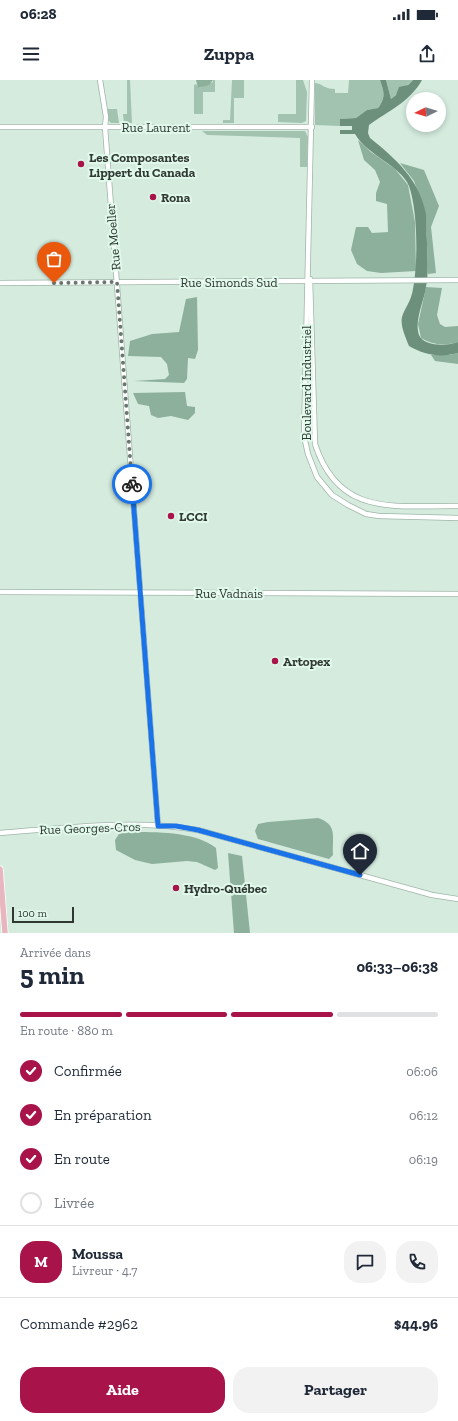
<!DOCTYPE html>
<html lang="fr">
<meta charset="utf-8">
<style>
body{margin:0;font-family:"Zilla Slab",serif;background:#f2f2f3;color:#1f2937;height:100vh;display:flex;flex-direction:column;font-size:15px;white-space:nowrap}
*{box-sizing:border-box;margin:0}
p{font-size:13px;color:#747a83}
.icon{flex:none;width:22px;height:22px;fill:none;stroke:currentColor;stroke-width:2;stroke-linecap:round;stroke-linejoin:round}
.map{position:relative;height:853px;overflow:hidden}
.panel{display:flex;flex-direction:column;background:#fff;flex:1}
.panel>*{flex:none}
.needle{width:26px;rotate:265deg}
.controls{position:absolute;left:406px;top:12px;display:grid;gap:8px}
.controls a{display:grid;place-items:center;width:40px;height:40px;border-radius:50%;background:#fff;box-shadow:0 2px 6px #0003;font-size:20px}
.scale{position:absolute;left:12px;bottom:10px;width:62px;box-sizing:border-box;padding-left:4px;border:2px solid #2f3833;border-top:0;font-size:11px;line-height:14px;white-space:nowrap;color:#2f3833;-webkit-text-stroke:3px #e1f9eb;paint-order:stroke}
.pin{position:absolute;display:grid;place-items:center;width:34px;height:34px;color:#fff;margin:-41px -17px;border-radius:50% 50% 50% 0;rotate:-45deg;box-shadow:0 0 4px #0007}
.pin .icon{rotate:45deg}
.courier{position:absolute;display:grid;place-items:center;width:40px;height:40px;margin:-20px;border:3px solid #1a73e8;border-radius:50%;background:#fff;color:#222;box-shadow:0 1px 5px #0007}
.head em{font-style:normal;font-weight:700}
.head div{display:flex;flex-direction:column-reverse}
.head{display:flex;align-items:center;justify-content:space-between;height:68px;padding:0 20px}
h1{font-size:26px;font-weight:700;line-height:30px}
.bar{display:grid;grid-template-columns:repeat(4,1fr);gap:6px 4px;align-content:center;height:48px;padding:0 20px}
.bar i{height:5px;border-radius:3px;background:#e0e1e3}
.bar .selected{background:#a81349}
.bar p{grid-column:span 4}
.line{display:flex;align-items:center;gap:10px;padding:0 20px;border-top:1px solid #e0e1e3}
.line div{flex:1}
.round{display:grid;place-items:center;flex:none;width:42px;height:42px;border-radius:16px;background:#f2f2f3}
ol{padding:0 20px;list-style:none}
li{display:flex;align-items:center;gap:12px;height:44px}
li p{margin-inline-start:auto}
li .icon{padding:4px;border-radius:50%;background:#a81349;color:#fff;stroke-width:4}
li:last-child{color:#747a83}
li i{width:22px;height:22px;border:2px solid #e0e1e3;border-radius:50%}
.primary-button{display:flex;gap:8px;margin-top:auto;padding:8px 20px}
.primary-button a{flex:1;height:46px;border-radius:16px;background:#a81349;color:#fff;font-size:16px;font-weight:700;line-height:46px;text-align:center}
.primary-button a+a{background:#f2f2f3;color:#1f2937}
.status{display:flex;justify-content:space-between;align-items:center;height:28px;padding:0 20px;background:#fff;direction:ltr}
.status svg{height:11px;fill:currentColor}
header{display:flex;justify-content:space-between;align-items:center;height:52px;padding:0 20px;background:#fff;font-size:18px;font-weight:700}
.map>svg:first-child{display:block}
.green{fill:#a2c3b0}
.forest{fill:#8db09c}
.water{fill:#6d907c}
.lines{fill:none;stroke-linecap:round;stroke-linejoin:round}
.minor-casing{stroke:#9fb5a8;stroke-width:6}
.major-casing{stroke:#fff;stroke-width:7}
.minor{stroke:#fff;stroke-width:4.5}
.major{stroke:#e8b6bf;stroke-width:5.5}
.done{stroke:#69776f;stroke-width:4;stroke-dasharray:0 7.2}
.route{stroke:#1a73e8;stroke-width:5}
.poi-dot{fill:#a81349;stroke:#e1f9eb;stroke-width:1.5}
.labels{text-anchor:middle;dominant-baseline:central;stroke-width:4;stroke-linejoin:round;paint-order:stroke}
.street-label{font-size:13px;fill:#2f3833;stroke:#e1f9eb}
.poi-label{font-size:13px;font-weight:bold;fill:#2f3833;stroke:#e1f9eb;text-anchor:start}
</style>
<div class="status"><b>06:28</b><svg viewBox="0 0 49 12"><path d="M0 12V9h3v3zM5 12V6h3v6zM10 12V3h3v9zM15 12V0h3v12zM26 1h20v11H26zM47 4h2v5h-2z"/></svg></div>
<header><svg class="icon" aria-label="menu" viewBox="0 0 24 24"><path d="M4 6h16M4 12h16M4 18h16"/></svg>Zuppa<svg class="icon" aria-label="share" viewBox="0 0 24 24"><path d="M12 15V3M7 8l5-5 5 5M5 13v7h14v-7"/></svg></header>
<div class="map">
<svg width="458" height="853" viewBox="0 0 458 853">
<rect width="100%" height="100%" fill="#d4ebde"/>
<g class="green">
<path d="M127,0H130L132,43H124L123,34H127Z"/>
<path d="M213,0H215V12H203V34H194V5L196,4L199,8L213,2Z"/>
<path d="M232,0H244V18H234V43H223V40H230Z"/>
<path d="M296,0H303L307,12L306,41L302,43L278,42V34H296Z"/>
<path d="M349,0H380C384,12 386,17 378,28L367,30L356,38L340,39V46L315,45V3C323,4 324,9 335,9V13H348Z"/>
<path d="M386,0H413L391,19Z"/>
<path d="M107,29H117L119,43H111L108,40Z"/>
<path d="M202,51H305L308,57L307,87H300V58L207,55Z"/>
</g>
<g class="forest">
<path d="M196,0H213L209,5L198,8Z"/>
<path d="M358,60L371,72L395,89L408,105L415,142L416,191L381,193L367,191L357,184L351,170L356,147H368L372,153L388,152L387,124L376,121V113L380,102L375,90L364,80Z"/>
<path d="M400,83L424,90L439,126L431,147L436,193L428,194L426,135L414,101Z"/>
<path d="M426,207L442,208L437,235L440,244L445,247L458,246V262C445,266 432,265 421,258L418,244Z"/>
<path d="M197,217L198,270L195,279L188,278L187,299L184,303L134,301L165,299L169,295L167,284L161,277L128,276L130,261L152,254L179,252L186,219Z"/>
<path d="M458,273V284L435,281L431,275H450Z"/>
<path d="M185,312L187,326L195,327V333L188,340L171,336L158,338L151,335L149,326L138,324L133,313Z"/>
<path d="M318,738C338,745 332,756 333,775L329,779L258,759L255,751L258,744L268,742Z"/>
<path d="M127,752C154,752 195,751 216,768L218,788L215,790L197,782L187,781L152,784L135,780L116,770L115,760L119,754Z"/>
<path d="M228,773L242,776L250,853H234Z"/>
</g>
<path class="water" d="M380,0H386L391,19L396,15L399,7L408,5L413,0H422C410,22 388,31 369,45L368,53L370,58C396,79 419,99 426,134C427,143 426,153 427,162C427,177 429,192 426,207C424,221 414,241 419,255C424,267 448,266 458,262V273C440,278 425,275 409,266C406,258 400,246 402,237C405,227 411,222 413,209C418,183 418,131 409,106C401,86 367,75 355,54H340V50H352V46H340V39L356,38L367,30L378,28C386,17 384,12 380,0Z"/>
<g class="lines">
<g class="minor-casing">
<g id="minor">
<path d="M100,0L106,37L105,47L158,746"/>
<path d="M312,0L304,356L308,374L317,397L332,415L348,425L366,434L379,436L458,438"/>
<path d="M0,47H312"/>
<path d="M310,199L315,364C339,438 395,425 458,426"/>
<path d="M0,203L458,200"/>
<path d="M0,512L458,514"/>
<path d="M0,753C64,748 135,739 198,750L432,815L458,819"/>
</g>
</g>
<g class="major-casing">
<path id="major" d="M0,789L5,853"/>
</g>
<use href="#minor" class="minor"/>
<use href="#major" class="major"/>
</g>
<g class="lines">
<path class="done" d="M54,203L117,202L132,404"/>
<path class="route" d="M132,404L158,746H176L198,750L360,795"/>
</g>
<g class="poi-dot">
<circle cx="81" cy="84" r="4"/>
<circle cx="153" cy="117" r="4"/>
<circle cx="171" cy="436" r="4"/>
<circle cx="275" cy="581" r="4"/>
<circle cx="176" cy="808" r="4"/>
</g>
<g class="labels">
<g class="street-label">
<text x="156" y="47">Rue Laurent</text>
<text transform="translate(113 157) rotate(-95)">Rue Moeller</text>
<text x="229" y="202">Rue Simonds Sud</text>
<text transform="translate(306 303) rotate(-90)">Boulevard Industriel</text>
<text x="229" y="513">Rue Vadnais</text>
<text transform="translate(90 748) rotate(-2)">Rue Georges-Cros</text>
</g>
<g class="poi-label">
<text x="89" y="77">Les Composantes<tspan x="89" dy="15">Lippert du Canada</tspan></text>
<text x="161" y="117">Rona</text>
<text x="179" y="436">LCCI</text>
<text x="283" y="581">Artopex</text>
<text x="184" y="808">Hydro-Québec</text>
</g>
</g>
</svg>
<div class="controls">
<a><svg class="needle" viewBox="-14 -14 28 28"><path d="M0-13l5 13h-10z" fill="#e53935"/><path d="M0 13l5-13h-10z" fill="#747a83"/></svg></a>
</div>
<div class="scale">100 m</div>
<div class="pin" style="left:54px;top:203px;background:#ea580c"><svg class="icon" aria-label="bag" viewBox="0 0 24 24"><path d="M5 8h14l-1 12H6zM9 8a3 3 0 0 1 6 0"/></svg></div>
<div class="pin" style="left:360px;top:795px;background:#1f2937"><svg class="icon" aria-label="home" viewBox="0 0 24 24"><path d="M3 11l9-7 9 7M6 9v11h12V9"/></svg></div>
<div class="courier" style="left:132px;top:404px"><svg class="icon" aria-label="bike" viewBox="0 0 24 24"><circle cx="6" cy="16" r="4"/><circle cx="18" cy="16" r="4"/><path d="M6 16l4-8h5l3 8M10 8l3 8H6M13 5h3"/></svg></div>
</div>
<section class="panel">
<div class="head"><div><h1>5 min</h1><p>Arrivée dans</p></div><em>06:33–06:38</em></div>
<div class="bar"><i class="selected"></i><i class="selected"></i><i class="selected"></i><i></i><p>En route · 880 m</p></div>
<ol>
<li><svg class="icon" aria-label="check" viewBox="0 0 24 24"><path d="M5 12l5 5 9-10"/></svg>Confirmée<p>06:06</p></li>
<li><svg class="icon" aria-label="check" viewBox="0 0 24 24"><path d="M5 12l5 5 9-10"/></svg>En préparation<p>06:12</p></li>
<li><svg class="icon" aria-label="check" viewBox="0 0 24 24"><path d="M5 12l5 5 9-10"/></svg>En route<p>06:19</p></li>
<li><i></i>Livrée</li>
</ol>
<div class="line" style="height:72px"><b class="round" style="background:#a81349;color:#fff">M</b><div><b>Moussa</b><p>Livreur · 4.7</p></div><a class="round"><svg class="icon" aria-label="chat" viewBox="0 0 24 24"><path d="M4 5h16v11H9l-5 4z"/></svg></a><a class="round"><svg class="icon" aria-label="phone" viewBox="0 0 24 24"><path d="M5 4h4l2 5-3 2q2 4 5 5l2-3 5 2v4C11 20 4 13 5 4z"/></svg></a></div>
<div class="line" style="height:52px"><div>Commande #2962</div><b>$44.96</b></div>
<div class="primary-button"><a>Aide</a><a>Partager</a></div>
</section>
